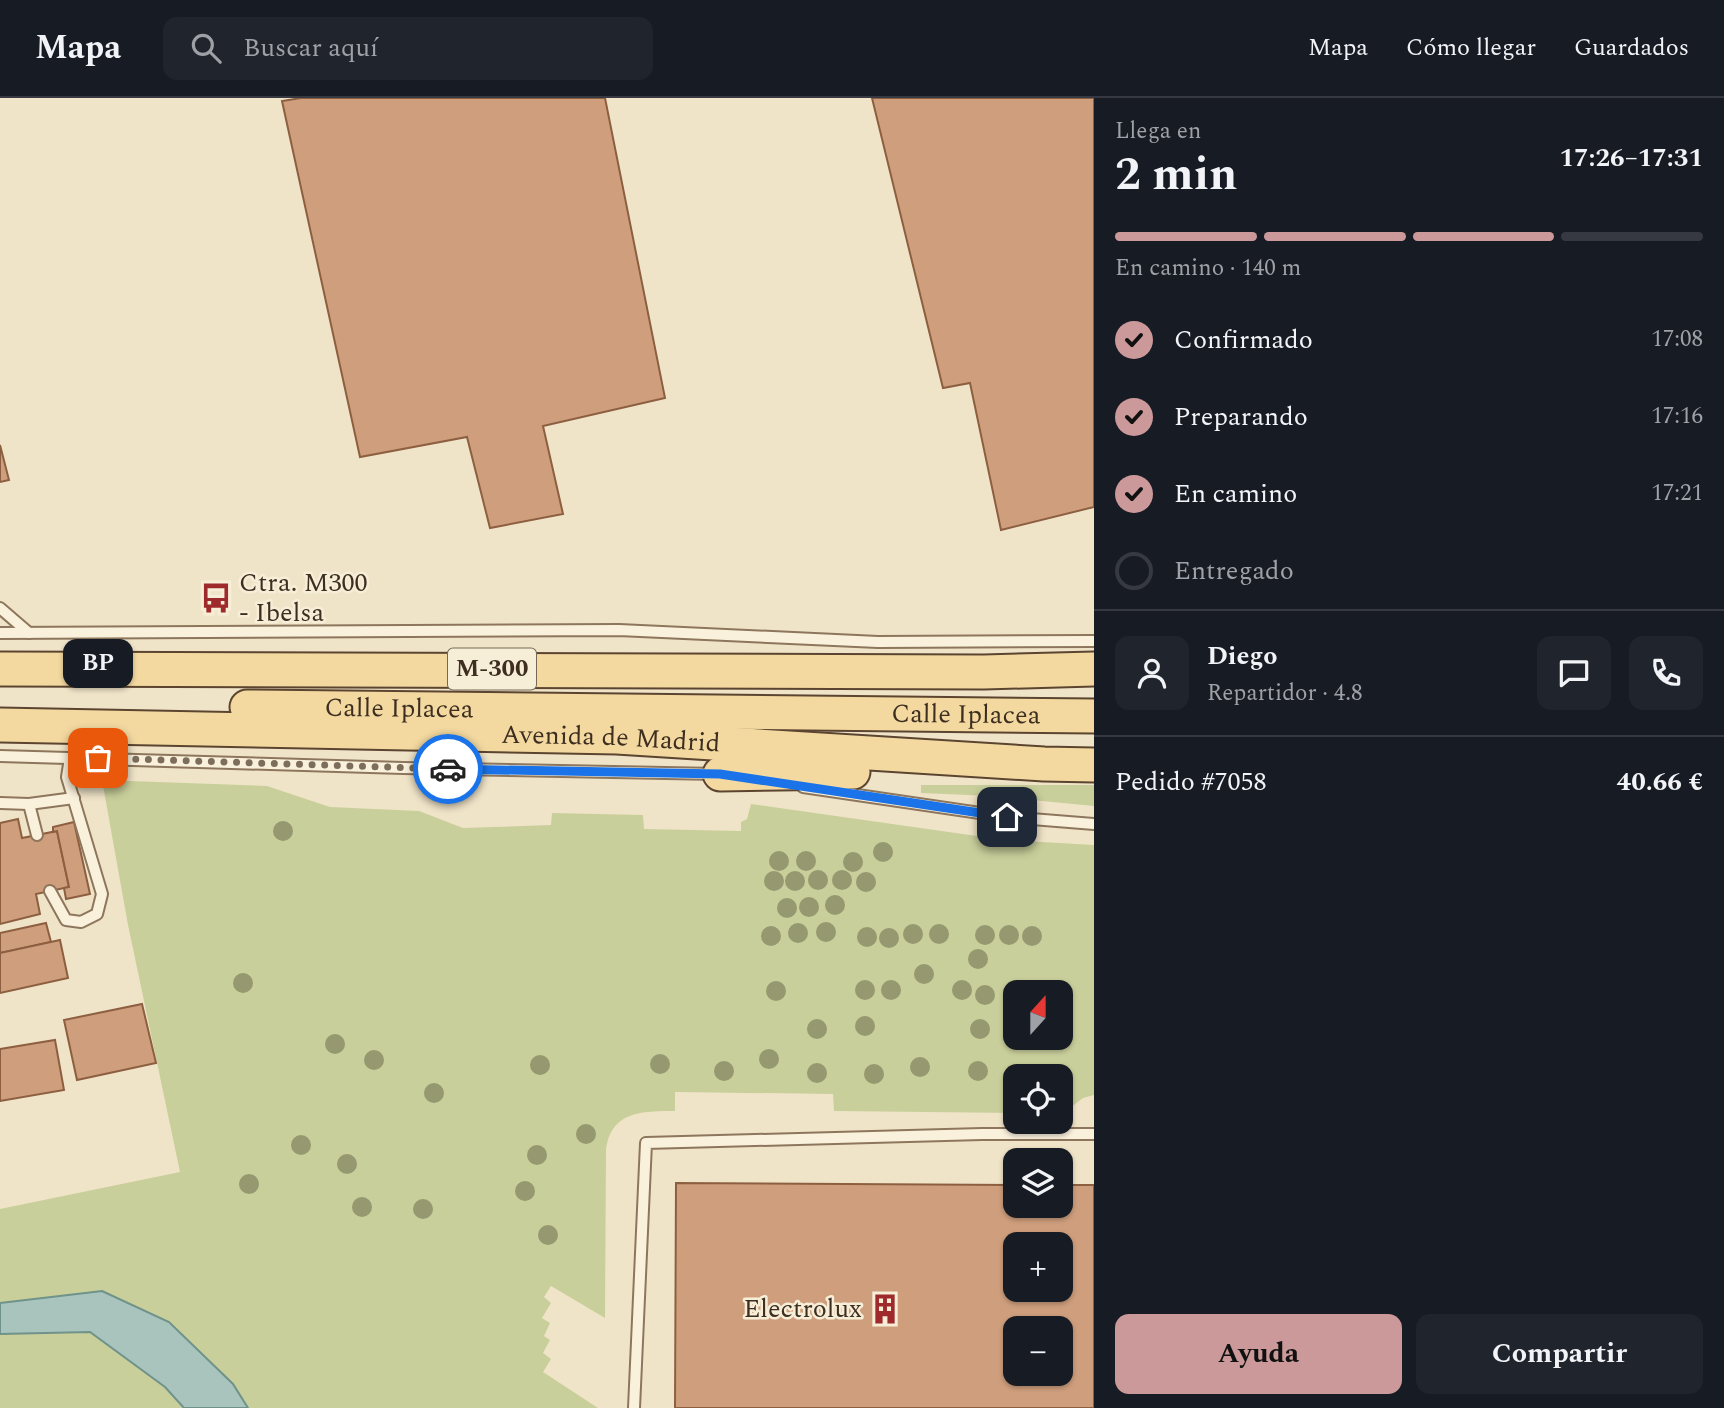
<!DOCTYPE html>
<html lang="es">
<meta charset="utf-8">
<style>
body{margin:0;font-family:Spectral,serif;background:#20242c;color:#f1f3f6;height:100vh;display:flex;flex-direction:column;font-size:26px;white-space:nowrap}
*{box-sizing:border-box;margin:0}
p{font-size:23px;color:#9ea1a6}
.icon{flex:none;width:38px;height:38px;fill:none;stroke:currentColor;stroke-width:2;stroke-linecap:round;stroke-linejoin:round}
.map{position:relative;flex:1;overflow:hidden}
.drawer{display:flex;flex-direction:column;background:#171b24;width:630px}
.drawer>*{flex:none}
.needle{width:46px;rotate:21deg}
.controls{position:absolute;left:1003px;top:882px;display:grid;gap:14px}
.controls a{display:grid;place-items:center;width:70px;height:70px;border-radius:14px;background:#171b24;box-shadow:0 2px 5px #0004;font-size:35px}
.pin{position:absolute;display:grid;place-items:center;width:60px;height:60px;color:#fff;margin:-30px;border-radius:14px;box-shadow:0 4px 10px #0006}
.courier{position:absolute;display:grid;place-items:center;width:70px;height:70px;margin:-35px;border:5px solid #1a73e8;border-radius:50%;background:#fff;color:#222;box-shadow:0 2px 9px #0007}
.bubble{position:absolute;height:49px;border-radius:14px;background:#171b24;box-shadow:0 2px 5px #0004;font-size:23px;font-weight:700;line-height:49px;text-align:center}
.headline em{font-style:normal;font-weight:700}
.headline div{display:flex;flex-direction:column-reverse}
.headline{display:flex;align-items:center;justify-content:space-between;height:119px;padding:0 21px}
h1{font-size:46px;font-weight:700;line-height:52px}
.bar{display:grid;grid-template-columns:repeat(4,1fr);gap:10px 7px;align-content:center;height:84px;padding:0 21px}
.bar i{height:9px;border-radius:5px;background:#363941}
.bar .selected{background:#cc999b}
.bar p{grid-column:span 4}
.line{display:flex;align-items:center;gap:18px;padding:0 21px;border-top:2px solid #363941}
.line div{flex:1}
.round{display:grid;place-items:center;flex:none;width:74px;height:74px;border-radius:14px;background:#20242c}
ol{padding:0 21px;list-style:none}
li{display:flex;align-items:center;gap:21px;height:77px}
li p{margin-inline-start:auto}
li .icon{padding:7px;border-radius:50%;background:#cc999b;color:#111;stroke-width:4}
li:last-child{color:#9ea1a6}
li i{width:38px;height:38px;border:4px solid #363941;border-radius:50%}
.primary-button{display:flex;gap:14px;margin-top:auto;padding:14px 21px}
.primary-button a{flex:1;height:80px;border-radius:14px;background:#cc999b;color:#111;font-size:28px;font-weight:700;line-height:80px;text-align:center}
.primary-button a+a{background:#20242c;color:#f1f3f6}
header{display:flex;align-items:center;gap:42px;box-sizing:border-box;height:98px;padding:0 35px;background:#171b24;border-bottom:2px solid #363941}
header strong{font-size:33px}
nav{display:flex;gap:38px;margin-inline-start:auto;font-size:24px}
.search{width:490px;height:63px;background:#20242c;display:flex;align-items:center;gap:18px;box-sizing:border-box;padding:0 24px;border-radius:14px;color:#9ea1a6;font-size:26px}
main{display:flex;flex:1;min-height:0}
.map>svg:first-child{display:block}
.green{fill:#c9cf9b;fill-rule:evenodd}
.water{fill:#a9c4bc;stroke:#6f938a;stroke-width:2}
.building{fill:#cf9f7d;stroke:#8d5f41;stroke-width:2;fill-rule:evenodd}
.lines{fill:none;stroke-linecap:round;stroke-linejoin:round}
.service-casing{stroke:#8d765c;stroke-width:14}
.primary-casing{stroke:#5b4430;stroke-width:37}
.service{stroke:#faf1dc;stroke-width:10}
.primary{stroke:#f3d9a0;stroke-width:33}
.tree{fill:#96986f}
.done{stroke:#7c6e5b;stroke-width:7;stroke-dasharray:0 12.6}
.route{stroke:#1a73e8;stroke-width:9}
.labels{text-anchor:middle;dominant-baseline:central;stroke-width:5;stroke-linejoin:round;paint-order:stroke}
.shield{fill:#f7eed8;stroke:#756857;stroke-width:2}
.shield-label{font-size:24px;font-weight:bold;fill:#3d2e20}
.poi-label{font-size:26px;fill:#3d2e20;stroke:#f7eed8;text-anchor:start}
.street-label{font-size:26px;fill:#3d2e20;stroke:#f7eed8}
</style>
<header>
<strong>Mapa</strong>
<div class="search"><svg class="icon" aria-label="search" viewBox="0 0 24 24"><circle cx="10" cy="10" r="6"/><path d="M15 15l6 6"/></svg>Buscar aquí</div>
<nav><a>Mapa</a><a>Cómo llegar</a><a>Guardados</a></nav>
</header>
<main>
<div class="map">
<svg width="1094" height="1310" viewBox="0 0 1094 1310">
<rect width="100%" height="100%" fill="#f0e4c8"/>
<g class="green">
<path d="M102,682L267,688L330,709L419,713L463,730L551,727L552,715L643,717L644,731L741,733V724L747,721L751,706L1005,742L1094,747V997L1083,1000L1062,1016L1060,978H1015V1015L834,1013L833,996L675,994V1013C643,1013 610,1013 606,1053L605,1220L551,1188L544,1199L551,1205L542,1220L550,1225L544,1238L550,1242L543,1255L551,1261L543,1274L598,1310H0V1111L180,1074L128,827ZM1015,894H1060V940H1015Z"/>
<path d="M921,687H1094V708L991,698L921,695Z"/>
</g>
<path class="water" d="M102,1193L169,1224L233,1286L248,1310H184L165,1289L90,1234L0,1236V1205Z"/>
<g class="building">
<path d="M301,0H605L665,300L543,328L563,416L490,430L467,339L360,359L282,3Z"/>
<path d="M872,0H1094V409L1001,432L970,285L943,290Z"/>
<path d="M0,347L9,382L0,384Z"/>
<path d="M18,721L22,740L57,733L69,789L36,796L40,816L0,826V725Z"/>
<path d="M74,724L90,796L66,801L64,790L69,789L57,733L53,734V729Z"/>
<path d="M46,825L51,844L0,855V835Z"/>
<path d="M60,842L68,880L0,895V855Z"/>
<path d="M142,906L156,965L77,982L64,922Z"/>
<path d="M55,942L64,992L0,1003V951Z"/>
<path d="M676,1085L1015,1087V1108H1060V1087H1094V1310H675ZM1015,1146H1060V1192H1015ZM1015,1230H1060V1276H1015Z"/>
</g>
<g class="lines">
<g class="service-casing">
<g id="service">
<path d="M0,510L29,535"/>
<path d="M0,535L619,532L878,544L1094,543"/>
<path d="M0,658L403,670L718,676"/>
<path d="M803,689L1007,719L1094,726"/>
<path d="M0,705L29,706L74,700"/>
<path d="M29,706L37,737"/>
<path d="M50,793L66,822L81,824L97,816L102,796L67,679L70,660"/>
<path d="M634,1310L646,1045L982,1036H1094"/>
</g>
</g>
<g class="primary-casing">
<g id="primary">
<path d="M0,571L984,574L1094,571"/>
<path id="s1" d="M247,609L1094,618"/>
<path id="s2" d="M0,627L617,639L1044,666L1094,667"/>
<path d="M720,676L853,674"/>
</g>
</g>
<use href="#service" class="service"/>
<use href="#primary" class="primary"/>
</g>
<g class="tree">
<circle cx="283" cy="733" r="10"/>
<circle cx="883" cy="754" r="10"/>
<circle cx="779" cy="763" r="10"/>
<circle cx="806" cy="763" r="10"/>
<circle cx="853" cy="764" r="10"/>
<circle cx="818" cy="782" r="10"/>
<circle cx="842" cy="782" r="10"/>
<circle cx="774" cy="783" r="10"/>
<circle cx="795" cy="783" r="10"/>
<circle cx="866" cy="784" r="10"/>
<circle cx="835" cy="807" r="10"/>
<circle cx="809" cy="809" r="10"/>
<circle cx="787" cy="810" r="10"/>
<circle cx="826" cy="834" r="10"/>
<circle cx="798" cy="835" r="10"/>
<circle cx="913" cy="836" r="10"/>
<circle cx="939" cy="836" r="10"/>
<circle cx="985" cy="837" r="10"/>
<circle cx="1009" cy="837" r="10"/>
<circle cx="771" cy="838" r="10"/>
<circle cx="1032" cy="838" r="10"/>
<circle cx="867" cy="839" r="10"/>
<circle cx="889" cy="840" r="10"/>
<circle cx="978" cy="861" r="10"/>
<circle cx="924" cy="876" r="10"/>
<circle cx="243" cy="885" r="10"/>
<circle cx="865" cy="892" r="10"/>
<circle cx="891" cy="892" r="10"/>
<circle cx="962" cy="892" r="10"/>
<circle cx="776" cy="893" r="10"/>
<circle cx="985" cy="897" r="10"/>
<circle cx="865" cy="928" r="10"/>
<circle cx="817" cy="931" r="10"/>
<circle cx="980" cy="931" r="10"/>
<circle cx="335" cy="946" r="10"/>
<circle cx="769" cy="961" r="10"/>
<circle cx="374" cy="962" r="10"/>
<circle cx="660" cy="966" r="10"/>
<circle cx="540" cy="967" r="10"/>
<circle cx="920" cy="969" r="10"/>
<circle cx="724" cy="973" r="10"/>
<circle cx="978" cy="973" r="10"/>
<circle cx="817" cy="975" r="10"/>
<circle cx="874" cy="976" r="10"/>
<circle cx="434" cy="995" r="10"/>
<circle cx="586" cy="1036" r="10"/>
<circle cx="301" cy="1047" r="10"/>
<circle cx="537" cy="1057" r="10"/>
<circle cx="347" cy="1066" r="10"/>
<circle cx="249" cy="1086" r="10"/>
<circle cx="525" cy="1093" r="10"/>
<circle cx="362" cy="1109" r="10"/>
<circle cx="423" cy="1111" r="10"/>
<circle cx="548" cy="1137" r="10"/>
</g>
<g class="lines">
<path class="done" d="M98,660L448,671"/>
<path class="route" d="M448,671L720,676L1007,719"/>
</g>
<defs>
<g id="bus-bare" transform="scale(2.415)"><path d="M-5-6H5V4H4V6H2V4H-2V6H-4V4H-5ZM-3.5-4V0h7V-4ZM-3.5 1.2v1.5H-2V1.2ZM2 1.2v1.5H3.5V1.2Z" fill="#9e2a2b" stroke="#f7eed8" stroke-width="2.5" paint-order="stroke"/></g>
<g id="building-bare" transform="scale(2.415)"><path d="M-4-6H4V6H1V3H-1V6H-4ZM-2.5-4.3h1.7v1.8h-1.7ZM.8-4.3h1.7v1.8H.8ZM-2.5-1h1.7V.8h-1.7ZM.8-1h1.7V.8H.8Z" fill="#9e2a2b" stroke="#f7eed8" stroke-width="2.5" paint-order="stroke"/></g>
</defs>
<g fill-rule="evenodd">
<use href="#bus-bare" x="216" y="500"/>
<use href="#building-bare" x="885" y="1211"/>
</g>
<g class="labels">
<rect class="shield" x="448" y="550.5" width="88" height="41" rx="5"/>
<g class="shield-label">
<text x="492" y="571">M-300</text>
</g>
<g class="poi-label">
<text x="239" y="485">Ctra. M300<tspan x="239" dy="30">- Ibelsa</tspan></text>
<text x="862" y="1211" text-anchor="end">Electrolux</text>
</g>
<g class="street-label">
<text stroke="none"><textPath href="#s1" startOffset="152">Calle Iplacea</textPath></text>
<text stroke="none"><textPath href="#s1" startOffset="719">Calle Iplacea</textPath></text>
<text stroke="none"><textPath href="#s2" startOffset="611">Avenida de Madrid</textPath></text>
</g>
</g>
</svg>
<div class="controls">
<a><svg class="needle" viewBox="-14 -14 28 28"><path d="M0-13l5 13h-10z" fill="#e53935"/><path d="M0 13l5-13h-10z" fill="#9ea1a6"/></svg></a>
<a><svg class="icon" aria-label="locate" viewBox="0 0 24 24"><circle cx="12" cy="12" r="6"/><path d="M12 2v4M12 18v4M2 12h4M18 12h4"/></svg></a>
<a><svg class="icon" aria-label="layers" viewBox="0 0 24 24"><path d="M12 4l9 5-9 5-9-5zM3 14l9 5 9-5"/></svg></a>
<a>+</a>
<a>−</a>
</div>
<div class="pin" style="left:98px;top:660px;background:#ea580c"><svg class="icon" aria-label="bag" viewBox="0 0 24 24"><path d="M5 8h14l-1 12H6zM9 8a3 3 0 0 1 6 0"/></svg></div>
<div class="pin" style="left:1007px;top:719px;background:#1f2937"><svg class="icon" aria-label="home" viewBox="0 0 24 24"><path d="M3 11l9-7 9 7M6 9v11h12V9"/></svg></div>
<div class="courier" style="left:448px;top:671px"><svg class="icon" aria-label="car" viewBox="0 0 24 24"><path d="M5 17H2v-5l4-1 3-4h7l3 4 3 1v5h-3M9 17h6M6 11h13"/><circle cx="7" cy="17" r="2"/><circle cx="17" cy="17" r="2"/></svg></div>
<div class="bubble" style="left:63px;top:541px;width:70px">BP</div>
</div>
<section class="drawer">
<div class="headline"><div><h1>2 min</h1><p>Llega en</p></div><em>17:26–17:31</em></div>
<div class="bar"><i class="selected"></i><i class="selected"></i><i class="selected"></i><i></i><p>En camino · 140 m</p></div>
<ol>
<li><svg class="icon" aria-label="check" viewBox="0 0 24 24"><path d="M5 12l5 5 9-10"/></svg>Confirmado<p>17:08</p></li>
<li><svg class="icon" aria-label="check" viewBox="0 0 24 24"><path d="M5 12l5 5 9-10"/></svg>Preparando<p>17:16</p></li>
<li><svg class="icon" aria-label="check" viewBox="0 0 24 24"><path d="M5 12l5 5 9-10"/></svg>En camino<p>17:21</p></li>
<li><i></i>Entregado</li>
</ol>
<div class="line" style="height:126px"><a class="round"><svg class="icon" aria-label="person" viewBox="0 0 24 24"><circle cx="12" cy="8" r="4"/><path d="M4 21q1-7 8-7t8 7"/></svg></a><div><b>Diego</b><p>Repartidor · 4.8</p></div><a class="round"><svg class="icon" aria-label="chat" viewBox="0 0 24 24"><path d="M4 5h16v11H9l-5 4z"/></svg></a><a class="round"><svg class="icon" aria-label="phone" viewBox="0 0 24 24"><path d="M5 4h4l2 5-3 2q2 4 5 5l2-3 5 2v4C11 20 4 13 5 4z"/></svg></a></div>
<div class="line" style="height:91px"><div>Pedido #7058</div><b>40.66 €</b></div>
<div class="primary-button"><a>Ayuda</a><a>Compartir</a></div>
</section>
</main>
